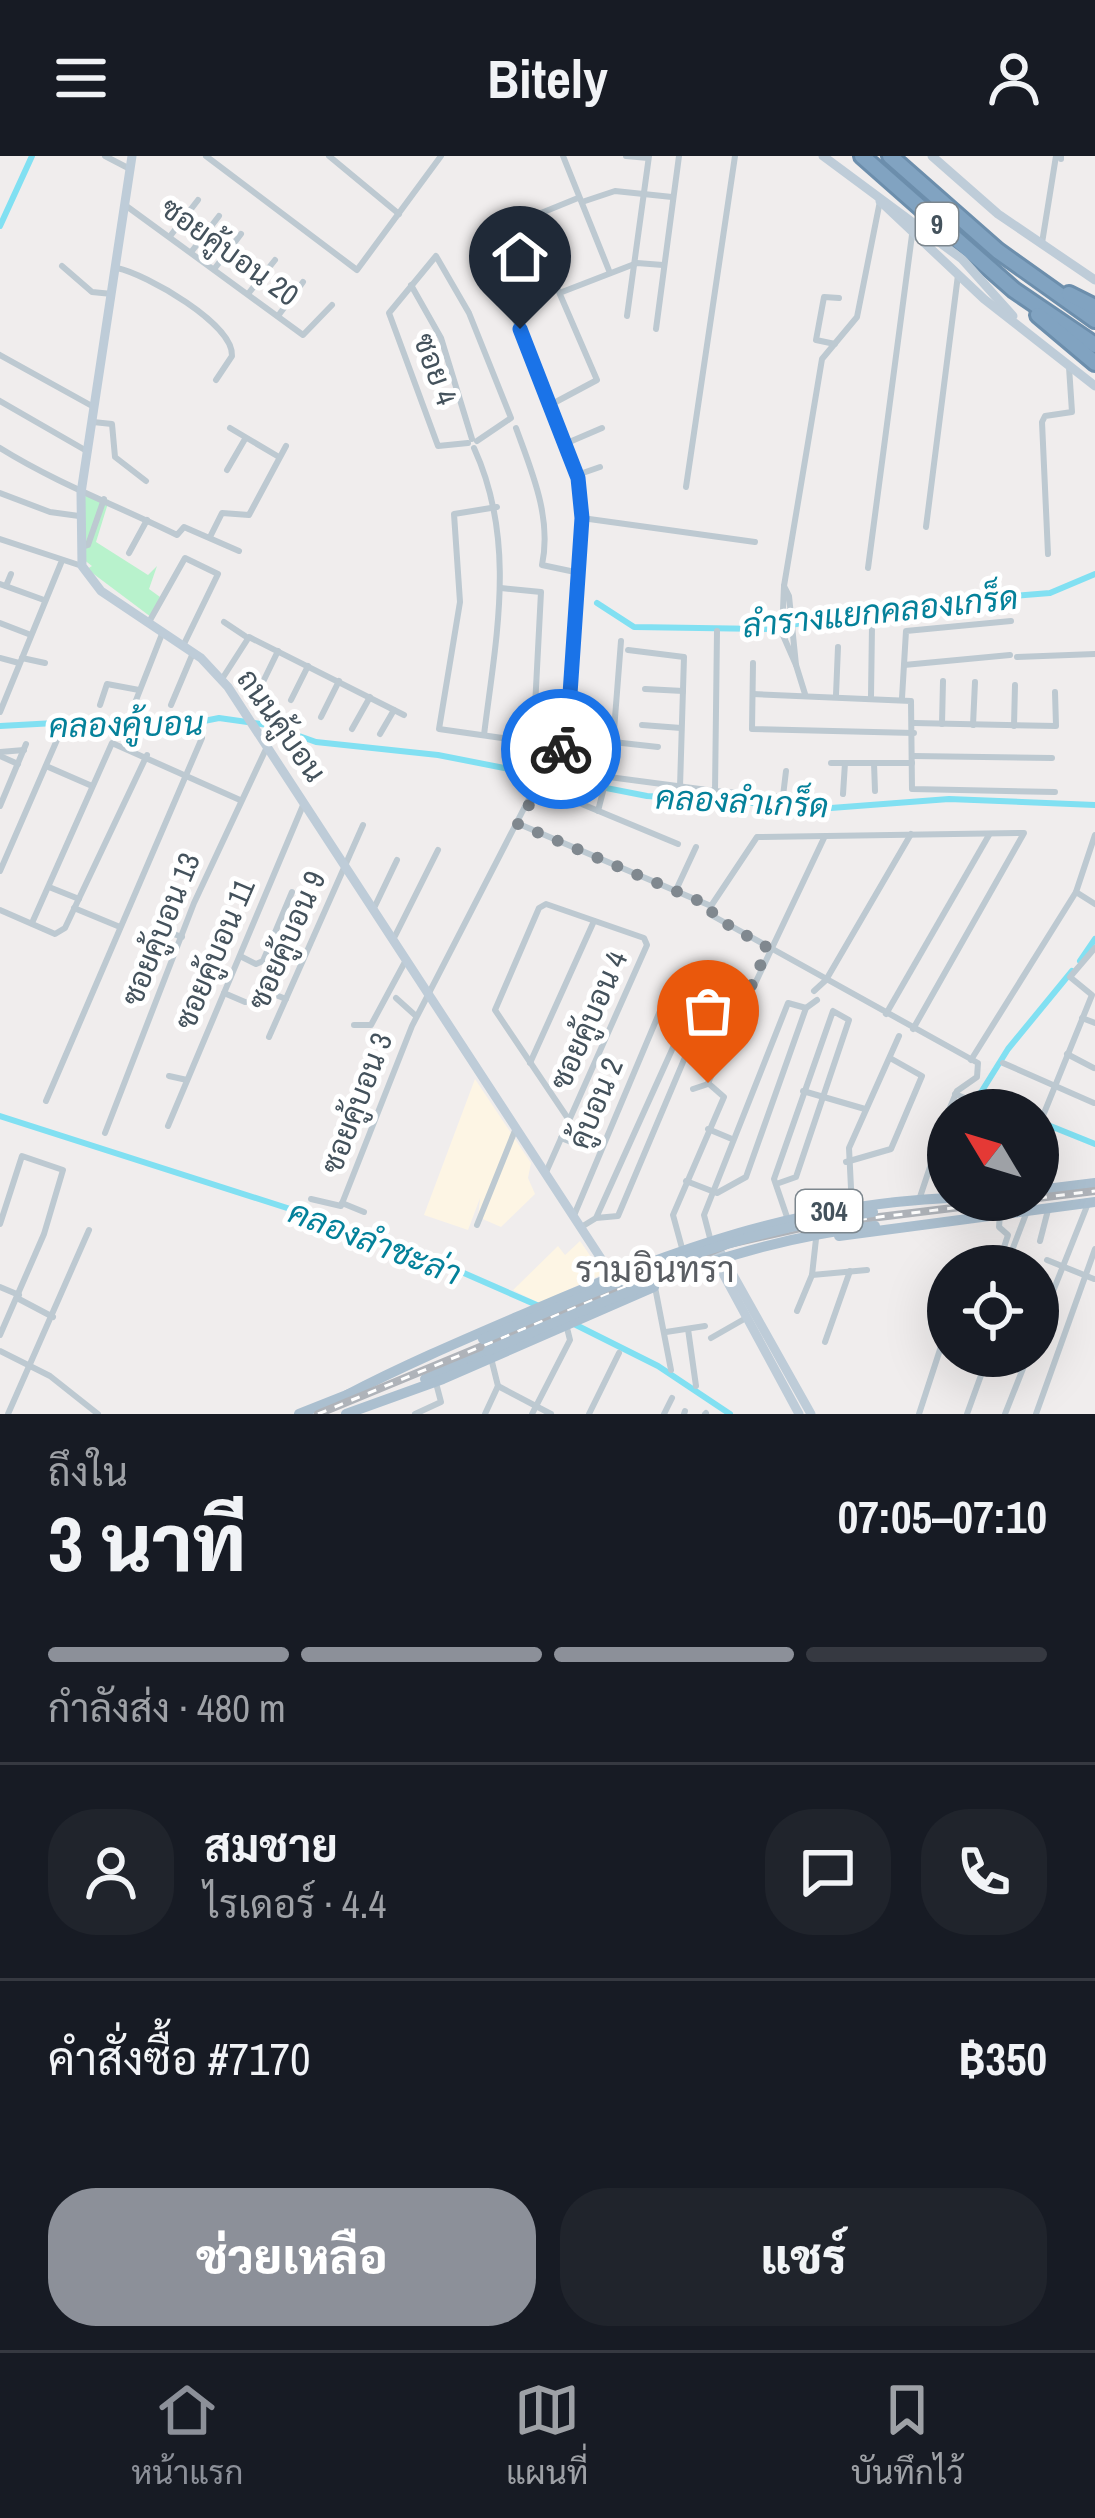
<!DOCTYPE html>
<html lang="th">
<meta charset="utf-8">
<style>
body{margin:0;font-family:"Archivo Narrow",Sarabun,sans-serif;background:#20242c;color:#f1f3f6;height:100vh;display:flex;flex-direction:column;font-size:45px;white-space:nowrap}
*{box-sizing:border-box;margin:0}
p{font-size:39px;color:#9ea1a6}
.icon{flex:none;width:66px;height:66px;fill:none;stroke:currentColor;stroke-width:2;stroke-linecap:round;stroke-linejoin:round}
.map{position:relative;height:1258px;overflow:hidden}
.drawer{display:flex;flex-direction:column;background:#171b24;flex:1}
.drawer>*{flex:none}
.needle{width:78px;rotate:308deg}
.buttons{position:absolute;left:927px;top:933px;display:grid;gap:24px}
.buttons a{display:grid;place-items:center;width:132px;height:132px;border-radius:50%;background:#171b24;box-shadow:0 12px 48px #0002;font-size:60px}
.pin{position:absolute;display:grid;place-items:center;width:102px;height:102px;color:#fff;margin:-123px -51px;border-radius:50% 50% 50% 0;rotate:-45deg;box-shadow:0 0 12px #0007}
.pin .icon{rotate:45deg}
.courier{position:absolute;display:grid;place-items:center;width:120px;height:120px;margin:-60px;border:9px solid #1a73e8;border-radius:50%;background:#fff;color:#222;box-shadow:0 3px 15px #0007}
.head em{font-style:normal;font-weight:800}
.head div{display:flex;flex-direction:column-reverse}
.head{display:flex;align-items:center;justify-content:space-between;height:204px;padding:0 48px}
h1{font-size:78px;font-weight:800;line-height:90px}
.bar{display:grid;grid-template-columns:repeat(4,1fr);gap:18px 12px;align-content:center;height:144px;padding:0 48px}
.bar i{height:15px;border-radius:9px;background:#363941}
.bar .on{background:#8c9099}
.bar p{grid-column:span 4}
.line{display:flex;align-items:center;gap:30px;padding:0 48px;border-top:3px solid #363941}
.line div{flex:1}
.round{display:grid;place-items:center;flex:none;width:126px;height:126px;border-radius:48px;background:#20242c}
.action{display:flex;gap:24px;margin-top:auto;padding:24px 48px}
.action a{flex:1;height:138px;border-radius:48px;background:#8c9099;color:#fff;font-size:48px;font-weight:800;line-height:138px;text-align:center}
.action a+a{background:#20242c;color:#f1f3f6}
header{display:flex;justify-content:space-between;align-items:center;height:156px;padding:0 48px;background:#171b24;font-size:54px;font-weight:800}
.menu{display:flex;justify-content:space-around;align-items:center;height:168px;border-top:3px solid #363941;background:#171b24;font-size:33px;color:#9ea1a6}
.menu a{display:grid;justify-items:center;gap:6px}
.menu .on{color:#8c9099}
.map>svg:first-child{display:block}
.commercial{fill:#fdf5e4}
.green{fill:#b8f2cc}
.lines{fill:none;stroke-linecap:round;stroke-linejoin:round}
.canal{stroke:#81e0f2;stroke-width:6}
.motorway-casing{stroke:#6c8eac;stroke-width:20}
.minor{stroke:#bdc9d1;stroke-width:6}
.secondary{stroke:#beccd8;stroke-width:9}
.primary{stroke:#abbfcf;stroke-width:10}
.motorway{stroke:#81a3c1;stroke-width:14}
.rail-casing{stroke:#afb3b9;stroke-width:8}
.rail{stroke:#fff;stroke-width:3;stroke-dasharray:9;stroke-linecap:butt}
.primary-bridge{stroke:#abbfcf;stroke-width:10}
.done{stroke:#80888f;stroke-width:12;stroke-dasharray:0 21.6}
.route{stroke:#1a73e8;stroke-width:15}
.labels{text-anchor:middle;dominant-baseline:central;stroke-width:10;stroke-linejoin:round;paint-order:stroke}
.shield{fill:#fff;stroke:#7c868d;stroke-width:3}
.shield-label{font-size:27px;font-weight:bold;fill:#44525c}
.street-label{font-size:30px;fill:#44525c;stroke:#fff}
.water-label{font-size:33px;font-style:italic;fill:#04819a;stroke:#fff}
.quarter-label{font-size:36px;fill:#5a5e63;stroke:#fff}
</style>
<header><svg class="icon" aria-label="menu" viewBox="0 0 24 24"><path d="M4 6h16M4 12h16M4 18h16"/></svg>Bitely<svg class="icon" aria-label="person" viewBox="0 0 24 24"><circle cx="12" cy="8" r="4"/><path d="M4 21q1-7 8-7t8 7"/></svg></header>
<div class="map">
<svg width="1095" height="1258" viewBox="0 0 1095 1258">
<rect width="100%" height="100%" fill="#f0eded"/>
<g class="commercial">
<path d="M475,923L531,1007L528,1022L535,1038L501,1071L478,1061L480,1042L468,1074L424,1059Z"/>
<path d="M580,1085L603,1118L539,1147L513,1134L558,1090L565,1099Z"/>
</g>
<path class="green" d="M82,338L109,344L96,386L148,419L157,410L149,433L160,441L151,461L87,413L92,410L83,403Z"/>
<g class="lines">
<g class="canal">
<path d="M0,70L32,0"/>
<path d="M597,447L634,471L766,473L926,447L1050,437L1095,418"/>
<path d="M0,570L129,563L189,568L219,562L268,569L316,586L438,599L647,640L831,652L949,643L1095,649"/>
<path d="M1080,805L1095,783"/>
<path d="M1013,954L980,938L1008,893L1072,815"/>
<path d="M0,960L393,1086L539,1150"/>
<path d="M1038,965L1095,988"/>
<path d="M572,1167L658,1210L730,1258"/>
</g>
<g class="motorway-casing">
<g id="motorway">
<path d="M862,0L1014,134L1095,189"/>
<path d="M890,0L998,95L1095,164"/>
<path d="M1069,138L1095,151"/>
<path d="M1038,159L1095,207"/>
</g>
</g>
<g class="minor">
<path d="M105,0L130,13"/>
<path d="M206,0L357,114L441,0"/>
<path d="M329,0L399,58"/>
<path d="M563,0L610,117"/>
<path d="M626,0L648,2"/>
<path d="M1061,3V0"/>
<path d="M582,46L615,35L672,41"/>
<path d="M125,49L303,179L332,149"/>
<path d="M527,62L597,224L552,248"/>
<path d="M171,79L198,44"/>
<path d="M1042,87L1056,0"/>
<path d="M192,95L219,60"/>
<path d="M62,110L92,136L112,138"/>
<path d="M117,112C146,118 234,168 232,200L216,224"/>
<path d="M215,112L241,78"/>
<path d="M411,129L441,182L472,283"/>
<path d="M562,136L637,107L663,109"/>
<path d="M248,138L275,104"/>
<path d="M278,160L303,126"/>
<path d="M627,160L649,0"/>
<path d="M656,173L679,0"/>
<path d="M835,188L816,184L824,141L839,142"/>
<path d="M0,199L92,250"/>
<path d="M0,245L85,294"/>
<path d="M93,266L112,268L115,301L146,325"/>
<path d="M230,272L279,301"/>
<path d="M516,272C532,316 552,362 542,409L575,416"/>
<path d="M468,287L438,290L389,157L436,100L469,157L511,262L477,285"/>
<path d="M567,287L602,272"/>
<path d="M0,292C58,328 116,349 177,379L184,371L239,395"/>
<path d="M474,292C517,386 496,481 484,579"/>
<path d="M227,314L245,283"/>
<path d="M577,319L600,311"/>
<path d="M686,331L735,0"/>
<path d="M0,337L50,356L79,360"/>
<path d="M497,351L454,358L460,446L439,573L544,588L558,597"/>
<path d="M582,362L755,386"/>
<path d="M926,371L958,119"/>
<path d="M210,381L222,357L249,359L286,290"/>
<path d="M0,383L82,410"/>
<path d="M82,391L88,389L104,343"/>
<path d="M129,397L147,364"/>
<path d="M1048,398L1042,266L1045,260L1072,256L1069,211"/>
<path d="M868,412L912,79"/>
<path d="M0,428L44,444"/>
<path d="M6,430L11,418"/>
<path d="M784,430L822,203L857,161L880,45"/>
<path d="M784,430L789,440L796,509L782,477Z"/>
<path d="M501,432L541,436L533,589"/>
<path d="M149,466L185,402L218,418L183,490"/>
<path d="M224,466L245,480"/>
<path d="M0,467L31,479"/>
<path d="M628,494L684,501L680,631"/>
<path d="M1017,501L1095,498"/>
<path d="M0,502L19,507"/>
<path d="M22,502L45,507"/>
<path d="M753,507L752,573L914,577"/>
<path d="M796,509L805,538"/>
<path d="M904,509L1010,499"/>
<path d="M222,523L249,481L404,559"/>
<path d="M260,532L278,495"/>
<path d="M645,533L683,535"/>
<path d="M753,538L911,545L912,633L1055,636"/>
<path d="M836,539L838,491"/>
<path d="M871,540L872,470"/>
<path d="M902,542L906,475L1011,465"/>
<path d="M291,544L308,510"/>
<path d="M100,549L107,528L139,534"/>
<path d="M171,549L193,497"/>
<path d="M0,556L61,407"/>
<path d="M131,557L162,478"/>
<path d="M321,561L339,525"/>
<path d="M914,567L1056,570L1055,536"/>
<path d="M942,568L943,525"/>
<path d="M642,569L681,572"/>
<path d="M973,569L975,526"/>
<path d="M1014,570L1015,529"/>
<path d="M352,573L370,541"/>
<path d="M380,578L394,554"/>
<path d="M613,586L658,591"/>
<path d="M533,589L554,602"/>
<path d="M0,596L24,594"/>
<path d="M0,600L18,608"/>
<path d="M913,600L1052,602"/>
<path d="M831,607H912"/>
<path d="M874,607L875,635"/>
<path d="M46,610L92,630"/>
<path d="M609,621L715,635L717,475"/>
<path d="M536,629L678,688"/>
<path d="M715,635L821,644"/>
<path d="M843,638L845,607"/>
<path d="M783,640L786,615"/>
<path d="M0,650L26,588"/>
<path d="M598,655L612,600L621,485"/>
<path d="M519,668L711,750L713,760L978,907L977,921L957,935L949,954"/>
<path d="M0,715L60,577"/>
<path d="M49,731L79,743"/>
<path d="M676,734L696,691"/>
<path d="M1076,736L1095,748"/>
<path d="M375,750L397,704"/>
<path d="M711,750L757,681L1024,677L913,873"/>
<path d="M74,752L120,771"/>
<path d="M0,754L55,778L65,772L147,599"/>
<path d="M32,767L112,587L240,644"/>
<path d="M160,773L182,781"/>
<path d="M395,780L438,694"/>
<path d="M155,785L176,794"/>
<path d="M240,800L256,808L263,805L292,736"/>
<path d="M263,834L286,843"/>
<path d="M814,835L826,824L911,678"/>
<path d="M224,837L245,846"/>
<path d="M396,842L416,860"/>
<path d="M886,858L989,679"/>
<path d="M1082,862L1095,867"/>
<path d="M354,869H371L406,804"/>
<path d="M269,881L363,669"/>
<path d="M1067,898L1094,912"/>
<path d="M971,904L1076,736L1095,679"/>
<path d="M530,907L594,765"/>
<path d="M1003,907L1094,947"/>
<path d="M169,920L187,924"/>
<path d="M693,933L708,928"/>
<path d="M803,935L865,953"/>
<path d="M955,938L994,954"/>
<path d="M46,945L202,582"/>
<path d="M168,970L304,647"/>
<path d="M1038,972L1092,839L1070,821L1095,792"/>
<path d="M708,973L732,983"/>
<path d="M105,977L194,747L266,593"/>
<path d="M561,982L584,991"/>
<path d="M846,1006L891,993L922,920L890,902"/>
<path d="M547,1014L647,789L644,782L546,748L539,752L495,854L569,964"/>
<path d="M686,1025L717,1037L746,1021L806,852L817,844"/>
<path d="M779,1027L796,1021L849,864L833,855L774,1023L787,1061"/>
<path d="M311,1043L341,1050L412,870L535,631L565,586L582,362L578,322L482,81L578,42"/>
<path d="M919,1044L948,957"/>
<path d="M342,1047L364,1056"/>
<path d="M852,1052L849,992L899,880"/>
<path d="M575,1057L660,855"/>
<path d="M0,1068L22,1000L63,1014L44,1078L0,1179"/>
<path d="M477,1069L516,972"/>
<path d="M583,1070L596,1062L694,845L705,854L618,1060L596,1062"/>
<path d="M710,1082L704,1059L788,847L806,852"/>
<path d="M1040,1085L1048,1054"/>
<path d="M682,1092L673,1059L724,941L708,927L824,682"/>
<path d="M1047,1104L1094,1123"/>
<path d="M998,1110L1008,1079L999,1071L1000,1058"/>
<path d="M1006,1110L1026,1058"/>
<path d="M812,1119L867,1114"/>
<path d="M0,1131L19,1139"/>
<path d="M655,1131L671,1214"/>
<path d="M17,1142L53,1161"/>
<path d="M797,1155L812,1119L816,1083"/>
<path d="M688,1173L696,1230"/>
<path d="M1038,1173L1087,1050"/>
<path d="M666,1176L705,1170"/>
<path d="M711,1182L746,1162"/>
<path d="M825,1186L850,1115"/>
<path d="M0,1195L50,1220L98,1258"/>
<path d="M498,1230L551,1258"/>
<path d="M8,1258L89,1074"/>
<path d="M415,1258L441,1246L436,1227"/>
<path d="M485,1258L498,1230L491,1202"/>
<path d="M532,1258L570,1184L567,1172"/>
<path d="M589,1258L619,1197"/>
<path d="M664,1258L672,1242"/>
<path d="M684,1258L685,1255"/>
<path d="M705,1258L706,1257"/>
<path d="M919,1258L948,1169"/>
<path d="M967,1258L988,1200"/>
<path d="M1005,1258L1028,1200"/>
<path d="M1036,1258L1095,1093"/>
</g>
<g class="secondary">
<path d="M132,0L81,337L82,410L101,435L201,502L228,531L615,1124"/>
<path d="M823,0L962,103L1013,160"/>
<path d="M932,0L998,58L1095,124"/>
<path d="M880,45L984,143L1095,230"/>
<path d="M714,1085L811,1258"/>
<path d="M707,1088L799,1258"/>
<path d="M618,1129L664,1122"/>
</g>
<g class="primary">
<path d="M1038,1034L1095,1027"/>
<path d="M839,1080L1095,1046"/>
<path d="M425,1223L488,1195"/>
<path d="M347,1239C410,1206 475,1179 540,1151C682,1091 792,1050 948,1042"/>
<path d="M299,1258L352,1237"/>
<path d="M346,1258L443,1223L654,1131"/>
</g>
<use href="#motorway" class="motorway"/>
<g class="rail-casing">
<g id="rail">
<path d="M1038,1042L1095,1035"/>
<path d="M318,1258L729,1088L814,1069L1018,1044"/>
</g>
</g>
<use href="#rail" class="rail"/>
<g class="primary-bridge">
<path d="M483,1183C615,1127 729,1075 873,1056"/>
<path d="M488,1195C616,1140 735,1085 875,1070"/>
</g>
</g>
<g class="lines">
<path class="done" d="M561,593L518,668L711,750L713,760L768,792L708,927"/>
<path class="route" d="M520,173L578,322L582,362L567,582L561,593"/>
</g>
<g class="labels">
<g class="shield">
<rect x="916" y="47" width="42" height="42" rx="9"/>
<rect x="796" y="1034" width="66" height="42" rx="9"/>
</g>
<g class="shield-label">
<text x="937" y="68">9</text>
<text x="829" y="1055">304</text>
</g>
<g class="street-label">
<text transform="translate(230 95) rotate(36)">ซอยคู้บอน 20</text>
<text transform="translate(436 213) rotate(70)">ซอย 4</text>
<text transform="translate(282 569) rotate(55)">ถนนคู้บอน</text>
<text transform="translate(160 773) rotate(-68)">ซอยคู้บอน 13</text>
<text transform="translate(286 784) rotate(-66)">ซอยคู้บอน 9</text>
<text transform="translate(214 798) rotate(-67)">ซอยคู้บอน 11</text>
<text transform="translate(588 864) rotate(-66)">ซอยคู้บอน 4</text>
<text transform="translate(356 947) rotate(-69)">ซอยคู้บอน 3</text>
<text transform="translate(595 947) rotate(-67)">คู้บอน 2</text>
</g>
<g class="water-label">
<text transform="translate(880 455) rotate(-6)">ลำรางแยกคลองเกร็ด</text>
<text transform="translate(126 568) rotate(-1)">คลองคู้บอน</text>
<text transform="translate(742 645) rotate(3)">คลองลำเกร็ด</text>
<text transform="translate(375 1086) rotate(21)">คลองลำชะล่า</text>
</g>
<g class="quarter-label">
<text x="655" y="1113">รามอินทรา</text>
</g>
</g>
</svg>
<div class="buttons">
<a><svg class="needle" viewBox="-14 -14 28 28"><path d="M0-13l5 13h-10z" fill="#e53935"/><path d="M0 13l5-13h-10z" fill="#9ea1a6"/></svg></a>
<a><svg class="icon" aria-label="locate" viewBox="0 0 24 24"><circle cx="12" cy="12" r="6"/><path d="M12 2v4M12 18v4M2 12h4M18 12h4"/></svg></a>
</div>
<div class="pin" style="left:708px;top:927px;background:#ea580c"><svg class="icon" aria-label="bag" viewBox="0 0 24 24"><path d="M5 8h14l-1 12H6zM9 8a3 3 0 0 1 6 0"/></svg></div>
<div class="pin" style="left:520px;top:173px;background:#1f2937"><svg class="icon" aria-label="home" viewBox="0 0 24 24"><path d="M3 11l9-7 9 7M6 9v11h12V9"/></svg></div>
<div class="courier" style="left:561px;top:593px"><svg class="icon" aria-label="bike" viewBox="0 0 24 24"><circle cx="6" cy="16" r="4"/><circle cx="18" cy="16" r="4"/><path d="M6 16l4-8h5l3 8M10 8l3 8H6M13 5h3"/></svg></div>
</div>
<section class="drawer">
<div class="head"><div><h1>3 นาที</h1><p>ถึงใน</p></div><em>07:05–07:10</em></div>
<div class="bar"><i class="on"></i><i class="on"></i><i class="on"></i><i></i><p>กำลังส่ง · 480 m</p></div>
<div class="line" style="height:216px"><a class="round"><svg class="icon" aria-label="person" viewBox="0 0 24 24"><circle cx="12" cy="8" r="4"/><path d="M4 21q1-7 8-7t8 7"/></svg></a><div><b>สมชาย</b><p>ไรเดอร์ · 4.4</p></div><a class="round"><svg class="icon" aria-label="chat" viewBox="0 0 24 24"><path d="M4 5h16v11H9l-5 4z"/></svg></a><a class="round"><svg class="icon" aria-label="phone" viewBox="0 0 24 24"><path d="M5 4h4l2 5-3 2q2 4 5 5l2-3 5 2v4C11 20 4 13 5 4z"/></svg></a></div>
<div class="line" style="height:156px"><div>คำสั่งซื้อ #7170</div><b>฿350</b></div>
<div class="action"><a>ช่วยเหลือ</a><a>แชร์</a></div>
</section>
<nav class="menu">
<a class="on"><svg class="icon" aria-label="home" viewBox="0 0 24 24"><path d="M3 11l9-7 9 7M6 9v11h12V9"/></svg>หน้าแรก</a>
<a><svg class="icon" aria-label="map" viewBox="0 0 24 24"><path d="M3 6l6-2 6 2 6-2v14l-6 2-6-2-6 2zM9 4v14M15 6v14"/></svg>แผนที่</a>
<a><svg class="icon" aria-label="saved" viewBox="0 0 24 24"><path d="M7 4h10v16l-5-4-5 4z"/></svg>บันทึกไว้</a>
</nav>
